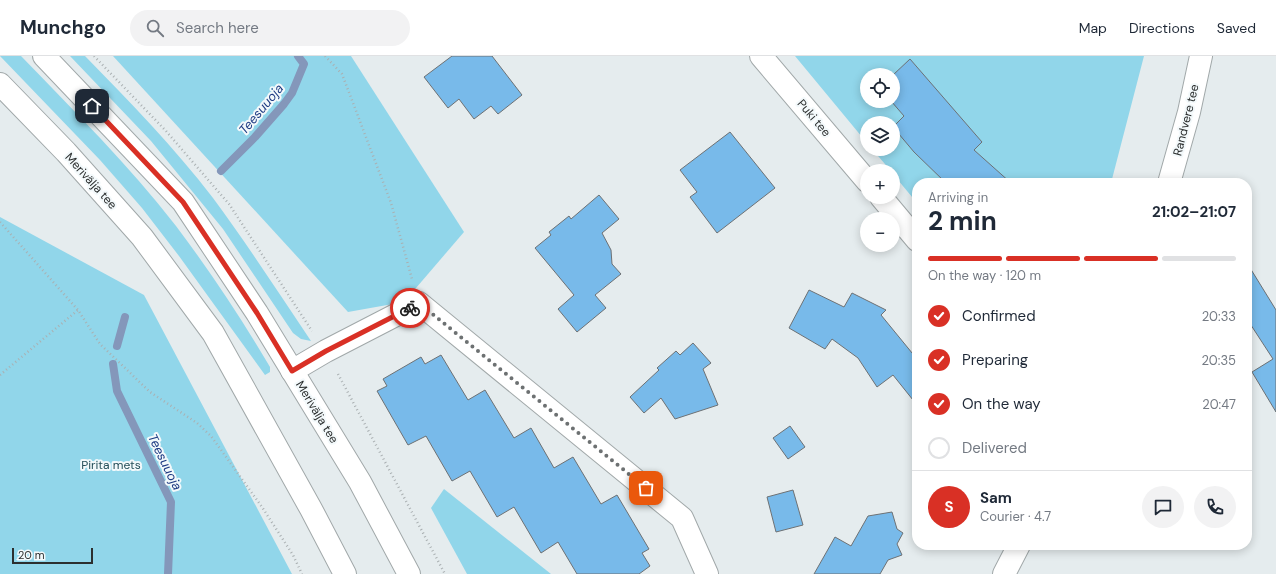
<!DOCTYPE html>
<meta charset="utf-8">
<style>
body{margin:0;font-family:"DM Sans",sans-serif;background:#f2f2f3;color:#1f2937;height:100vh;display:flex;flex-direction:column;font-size:15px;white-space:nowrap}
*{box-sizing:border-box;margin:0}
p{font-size:13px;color:#747a83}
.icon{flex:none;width:22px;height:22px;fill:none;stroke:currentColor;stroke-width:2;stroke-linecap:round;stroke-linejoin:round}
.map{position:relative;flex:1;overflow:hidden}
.sheet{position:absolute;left:912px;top:122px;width:340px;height:372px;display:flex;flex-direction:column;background:#fff;border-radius:16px;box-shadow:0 2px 10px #0003}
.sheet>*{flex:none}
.fabs{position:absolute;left:860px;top:12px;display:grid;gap:8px}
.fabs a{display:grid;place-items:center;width:40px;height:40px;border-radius:50%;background:#fff;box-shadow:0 2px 10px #0003;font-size:20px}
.scale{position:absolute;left:12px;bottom:10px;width:81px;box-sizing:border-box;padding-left:4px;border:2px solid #2c2f2f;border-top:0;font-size:11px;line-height:14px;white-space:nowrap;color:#2c2f2f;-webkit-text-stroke:3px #f3f9fb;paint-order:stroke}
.pin{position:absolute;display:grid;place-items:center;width:34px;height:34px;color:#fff;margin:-17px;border-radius:8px;box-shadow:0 2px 6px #0006}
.courier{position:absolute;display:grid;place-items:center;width:40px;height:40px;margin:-20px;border:3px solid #d93025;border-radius:50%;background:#fff;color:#222;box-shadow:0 1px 5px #0007}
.overview em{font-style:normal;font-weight:700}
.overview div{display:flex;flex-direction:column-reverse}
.overview{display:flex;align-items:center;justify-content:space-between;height:68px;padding:0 16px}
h1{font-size:26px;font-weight:700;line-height:30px}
.bar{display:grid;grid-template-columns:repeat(4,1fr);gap:6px 4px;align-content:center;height:48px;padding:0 16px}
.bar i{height:5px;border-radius:3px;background:#e0e1e3}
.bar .active{background:#d93025}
.bar p{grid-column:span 4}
.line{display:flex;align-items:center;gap:10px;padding:0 16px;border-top:1px solid #e0e1e3}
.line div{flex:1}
.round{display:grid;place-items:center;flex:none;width:42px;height:42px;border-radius:21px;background:#f2f2f3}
ol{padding:0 16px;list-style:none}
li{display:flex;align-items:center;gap:12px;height:44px}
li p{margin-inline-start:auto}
li .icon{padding:4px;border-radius:50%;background:#d93025;color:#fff;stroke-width:4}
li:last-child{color:#747a83}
li i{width:22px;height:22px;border:2px solid #e0e1e3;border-radius:50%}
header{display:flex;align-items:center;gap:24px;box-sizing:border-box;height:56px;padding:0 20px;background:#fff;border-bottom:1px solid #e0e1e3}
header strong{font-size:19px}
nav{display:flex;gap:22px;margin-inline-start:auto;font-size:14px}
.search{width:280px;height:36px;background:#f2f2f3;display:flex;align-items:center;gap:10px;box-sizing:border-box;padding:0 14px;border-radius:22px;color:#747a83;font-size:15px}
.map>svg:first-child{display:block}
.green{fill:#91d6ea;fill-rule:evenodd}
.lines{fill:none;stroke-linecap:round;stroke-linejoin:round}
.stream{stroke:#8497ba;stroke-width:8}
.building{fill:#78baea;stroke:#6d7174}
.minor-casing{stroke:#a1a8a9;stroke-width:24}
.major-casing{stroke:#a1a8a9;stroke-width:24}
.path{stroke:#aab0b2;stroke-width:2.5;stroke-dasharray:1 3;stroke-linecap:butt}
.minor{stroke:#fff;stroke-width:22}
.major{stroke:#fff;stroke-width:22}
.done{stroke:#6d7172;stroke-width:4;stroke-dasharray:0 7.2}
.route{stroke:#d93025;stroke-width:5}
.labels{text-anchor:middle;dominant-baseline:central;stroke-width:4;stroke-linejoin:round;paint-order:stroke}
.street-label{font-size:12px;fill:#2c2f2f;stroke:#f3f9fb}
.park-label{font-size:12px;fill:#254f5a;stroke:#f3f9fb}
.water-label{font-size:13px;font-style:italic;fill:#1e3b83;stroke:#f3f9fb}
</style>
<header>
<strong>Munchgo</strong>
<div class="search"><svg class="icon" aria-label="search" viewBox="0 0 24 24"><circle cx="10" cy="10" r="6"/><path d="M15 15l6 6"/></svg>Search here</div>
<nav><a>Map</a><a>Directions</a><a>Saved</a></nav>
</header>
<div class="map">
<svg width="1276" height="518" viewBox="0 0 1276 518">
<rect width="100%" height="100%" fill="#e5ecee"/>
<g class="green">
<path d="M0,0H21C74,55 129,109 176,170C210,215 241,262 270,311V316L265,319L179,200L142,152L100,104Z"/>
<path d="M70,0H85C129,45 174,91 213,142C247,188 279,237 311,285L301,283L293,277L223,173L151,85Z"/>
<path d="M113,0H351L464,176L404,246L348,256Z"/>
<path d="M795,0H1144L1111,127H917V147L893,118V115H891L872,93H893V67H867V87ZM867,19H893V45H867Z"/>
<path d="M0,161L144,239L292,518H0Z"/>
<path d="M444,433L551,518H467L431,452Z"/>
</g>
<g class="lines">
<g class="stream">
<path d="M221,115L255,81L284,48L292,37L304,8L298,0"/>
<path d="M117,290L125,261"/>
<path d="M113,308L117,335L171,446L168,518"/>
</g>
</g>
<g class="building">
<path d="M452,0H492L522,39L498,58L491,50L474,63L459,43L448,52L424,21Z"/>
<path d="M910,3L982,86L974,94L1011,127H946L914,96L893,71L904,60L891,45H893V19Z"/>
<path d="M730,76L775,132L717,177L690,141L697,136L680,114Z"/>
<path d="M599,139L619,163L602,177L611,194L612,208L621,218L595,239L606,252L577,276L558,253L574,239L535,192L551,179L549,176L569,160L571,163Z"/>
<path d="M1247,207L1276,254V356L1252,316L1273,303L1247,263Z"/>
<path d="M809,234L844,251L852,237L886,254L881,259L917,303V349L893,319L877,331L858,302L832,283L825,293L789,272Z"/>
<path d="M693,287L711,307L703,313L718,349L675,363L661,342L644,357L630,341L659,314L657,312L676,295L680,299Z"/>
<path d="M441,299L468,344L485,334L514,382L531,372L554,412L573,401L601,448L617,439L649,493L642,497L650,510L639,518H577L558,486L541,497L514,451L497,461L470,415L452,425L426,380L408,389L377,335L387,330L383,323L421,301L425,308Z"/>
<path d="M790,370L805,391L788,403L773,382Z"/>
<path d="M793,434L803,469L776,476L767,441Z"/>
<path d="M892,456L897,473L903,477L897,488L902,499L888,504L880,518H814L835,481L851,490L868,460Z"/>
</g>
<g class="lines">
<g class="minor-casing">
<g id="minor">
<path d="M761,0L867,125"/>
<path d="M881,141L917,184"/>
<path d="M292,315L326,295L419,247L682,462L707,518"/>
</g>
</g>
<g class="major-casing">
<g id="major">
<path d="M44,0L183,146L257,257L360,426L409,518"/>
<path d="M0,28L66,96L142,181L213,277L311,453L345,518"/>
<path d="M1169,127L1189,56L1201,0"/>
<path d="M1004,518L1019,489"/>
</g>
</g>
<g class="path">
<path d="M94,0L166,75L229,148L312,275"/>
<path d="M325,0L342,18L391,147L412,223"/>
<path d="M0,166L78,254L100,288L150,336L197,367L211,380L262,451L293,499L302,518"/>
<path d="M338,318L445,518"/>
<path d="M0,319L78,254"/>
</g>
<use href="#minor" class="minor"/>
<use href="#major" class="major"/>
</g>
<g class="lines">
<path class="done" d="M410,252L419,247L646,432"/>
<path class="route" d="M92,50L183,146L257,257L292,315L326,295L410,252"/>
</g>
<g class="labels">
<g class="street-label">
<text transform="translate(814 62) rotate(50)">Puki tee</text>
<text transform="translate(1186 64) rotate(-76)">Randvere tee</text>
<text transform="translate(91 125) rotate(48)">Merivälja tee</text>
<text transform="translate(317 356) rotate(59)">Merivälja tee</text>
</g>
<g class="park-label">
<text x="111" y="409">Pirita mets</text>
</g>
<g class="water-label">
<text transform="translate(261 53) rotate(-50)">Teesuuoja</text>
<text transform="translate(165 406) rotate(64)">Teesuuoja</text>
</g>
</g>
</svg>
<div class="fabs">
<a><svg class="icon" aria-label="locate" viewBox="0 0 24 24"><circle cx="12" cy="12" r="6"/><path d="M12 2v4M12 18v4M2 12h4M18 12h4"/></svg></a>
<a><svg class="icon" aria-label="layers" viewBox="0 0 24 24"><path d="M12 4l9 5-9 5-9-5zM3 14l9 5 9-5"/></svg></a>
<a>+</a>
<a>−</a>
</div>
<div class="scale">20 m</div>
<div class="pin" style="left:646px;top:432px;background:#ea580c"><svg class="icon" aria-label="bag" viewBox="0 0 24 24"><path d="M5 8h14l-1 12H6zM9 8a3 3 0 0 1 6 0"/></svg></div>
<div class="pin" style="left:92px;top:50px;background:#1f2937"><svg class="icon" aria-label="home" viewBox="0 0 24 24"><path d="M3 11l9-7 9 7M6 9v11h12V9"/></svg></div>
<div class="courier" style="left:410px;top:252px"><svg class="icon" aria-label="bike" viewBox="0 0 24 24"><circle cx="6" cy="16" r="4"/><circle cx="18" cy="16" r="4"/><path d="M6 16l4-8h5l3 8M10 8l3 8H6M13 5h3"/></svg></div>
<section class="sheet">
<div class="overview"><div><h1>2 min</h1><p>Arriving in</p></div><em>21:02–21:07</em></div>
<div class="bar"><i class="active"></i><i class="active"></i><i class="active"></i><i></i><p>On the way · 120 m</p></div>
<ol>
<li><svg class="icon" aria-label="check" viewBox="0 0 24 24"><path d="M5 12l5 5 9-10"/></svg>Confirmed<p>20:33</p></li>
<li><svg class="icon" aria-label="check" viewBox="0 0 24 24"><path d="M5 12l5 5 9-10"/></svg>Preparing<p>20:35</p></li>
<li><svg class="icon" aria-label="check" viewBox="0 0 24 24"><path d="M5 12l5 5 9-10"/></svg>On the way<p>20:47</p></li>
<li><i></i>Delivered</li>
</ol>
<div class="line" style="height:72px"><b class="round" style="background:#d93025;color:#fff">S</b><div><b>Sam</b><p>Courier · 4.7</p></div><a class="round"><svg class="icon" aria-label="chat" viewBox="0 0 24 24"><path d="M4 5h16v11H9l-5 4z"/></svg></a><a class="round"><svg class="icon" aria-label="phone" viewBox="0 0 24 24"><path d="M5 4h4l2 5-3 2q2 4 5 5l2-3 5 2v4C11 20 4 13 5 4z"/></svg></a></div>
</section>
</div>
